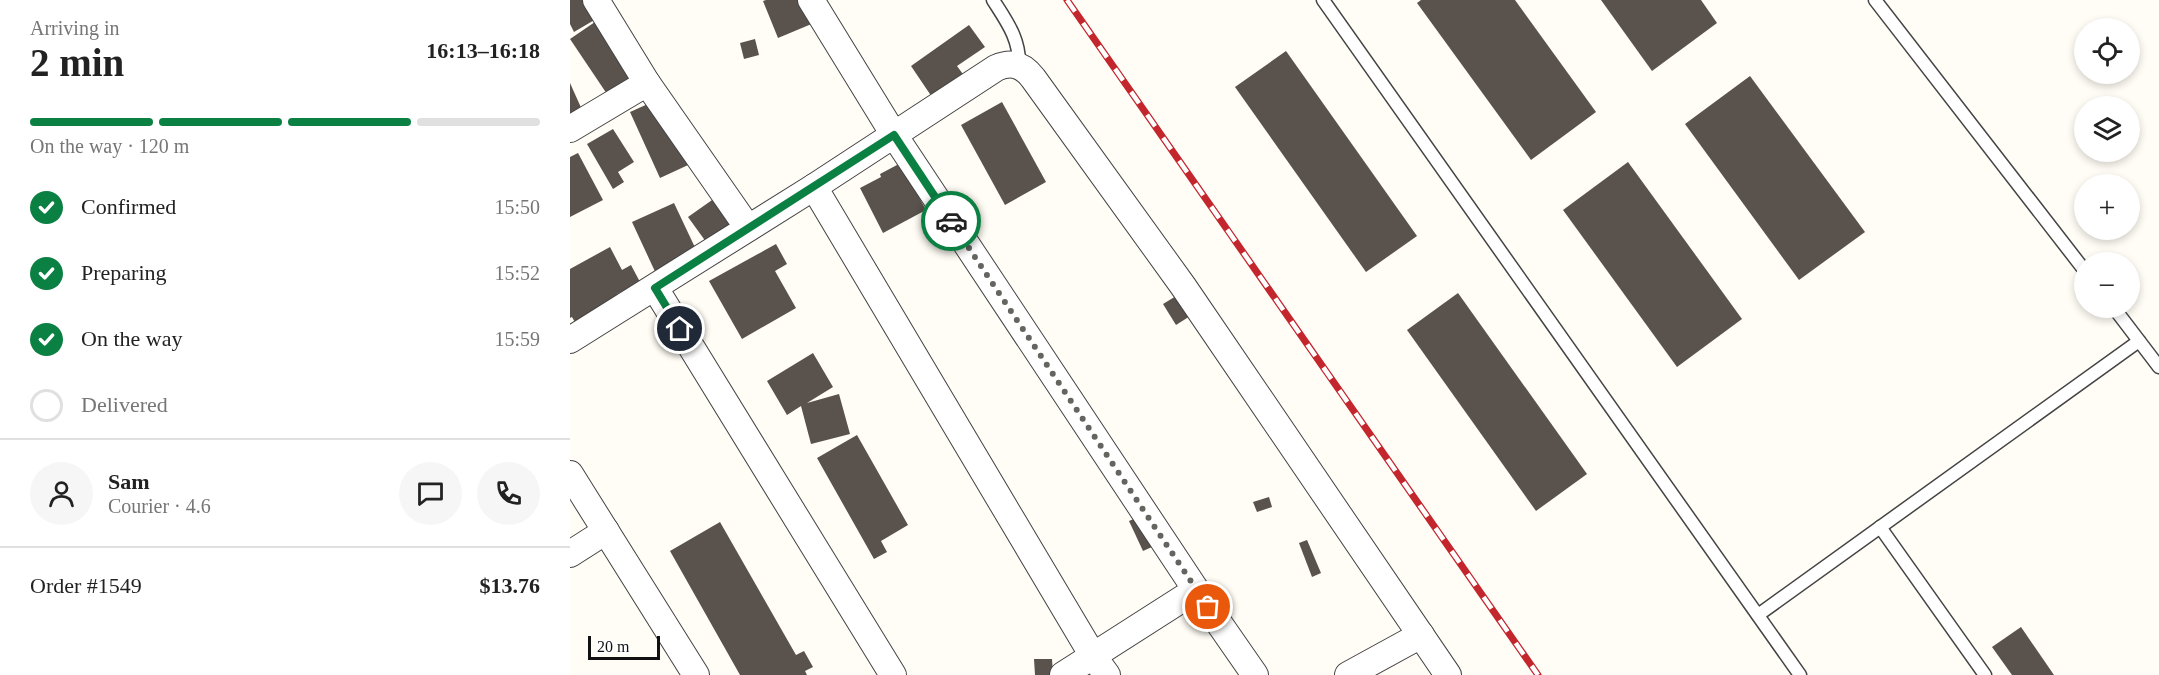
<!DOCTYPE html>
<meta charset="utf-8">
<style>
body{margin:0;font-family:Georgia,serif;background:#f6f6f6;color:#222;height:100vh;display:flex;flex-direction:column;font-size:22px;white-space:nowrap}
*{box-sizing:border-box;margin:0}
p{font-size:20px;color:#767676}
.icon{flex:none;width:33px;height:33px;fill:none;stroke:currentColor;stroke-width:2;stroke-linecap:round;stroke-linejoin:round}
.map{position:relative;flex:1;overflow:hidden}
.panel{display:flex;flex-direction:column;background:#fff;width:570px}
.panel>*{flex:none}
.buttons{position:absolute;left:1504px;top:18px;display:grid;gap:12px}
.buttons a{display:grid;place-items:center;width:66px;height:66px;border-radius:50%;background:#fff;box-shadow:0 3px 9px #0003;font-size:30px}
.scale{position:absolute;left:18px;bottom:15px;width:72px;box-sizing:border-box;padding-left:6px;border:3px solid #111;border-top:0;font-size:16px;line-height:21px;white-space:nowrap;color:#111;-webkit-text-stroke:4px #fff;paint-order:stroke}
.pin{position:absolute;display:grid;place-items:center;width:51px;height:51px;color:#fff;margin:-26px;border:3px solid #fff;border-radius:50%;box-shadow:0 2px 6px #0007}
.courier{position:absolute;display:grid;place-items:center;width:60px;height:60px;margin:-30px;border:4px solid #0b8043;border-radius:50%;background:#fff;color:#222;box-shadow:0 2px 8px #0007}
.headline em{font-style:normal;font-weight:700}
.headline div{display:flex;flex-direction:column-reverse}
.headline{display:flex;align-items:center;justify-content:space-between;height:102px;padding:0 30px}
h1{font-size:39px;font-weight:700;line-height:45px}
.bar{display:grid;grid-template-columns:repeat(4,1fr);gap:9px 6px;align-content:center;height:72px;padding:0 30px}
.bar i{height:8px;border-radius:4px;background:#e0e0e0}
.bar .on{background:#0b8043}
.bar p{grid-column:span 4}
.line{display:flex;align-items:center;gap:15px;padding:0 30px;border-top:2px solid #e0e0e0}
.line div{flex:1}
.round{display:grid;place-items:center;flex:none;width:63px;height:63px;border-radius:32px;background:#f6f6f6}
ol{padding:0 30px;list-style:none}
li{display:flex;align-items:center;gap:18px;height:66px}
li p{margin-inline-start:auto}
li .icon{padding:6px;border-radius:50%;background:#0b8043;color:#fff;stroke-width:4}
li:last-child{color:#767676}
li i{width:33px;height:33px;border:3px solid #e0e0e0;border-radius:50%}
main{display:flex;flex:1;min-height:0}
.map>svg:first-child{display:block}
.building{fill:#5a524d}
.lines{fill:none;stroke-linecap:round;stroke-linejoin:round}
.lane-casing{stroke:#444;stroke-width:15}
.street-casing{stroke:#444;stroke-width:28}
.lane{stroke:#fff;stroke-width:12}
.street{stroke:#fff;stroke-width:26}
.rail-casing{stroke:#c4262e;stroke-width:7}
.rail{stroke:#fff;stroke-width:4.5;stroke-dasharray:14;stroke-linecap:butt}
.done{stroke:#646461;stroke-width:6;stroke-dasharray:0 10.8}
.route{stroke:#0b8043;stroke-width:8}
</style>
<main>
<section class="panel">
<div class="headline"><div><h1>2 min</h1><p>Arriving in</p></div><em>16:13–16:18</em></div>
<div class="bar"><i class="on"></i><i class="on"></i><i class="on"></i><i></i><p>On the way · 120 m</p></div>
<ol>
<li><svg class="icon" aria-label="check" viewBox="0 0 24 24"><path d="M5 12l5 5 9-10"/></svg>Confirmed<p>15:50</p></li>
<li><svg class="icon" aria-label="check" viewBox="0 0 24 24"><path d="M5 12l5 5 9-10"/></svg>Preparing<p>15:52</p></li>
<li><svg class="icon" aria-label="check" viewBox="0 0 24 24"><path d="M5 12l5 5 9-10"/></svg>On the way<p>15:59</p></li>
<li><i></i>Delivered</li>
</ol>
<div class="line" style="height:108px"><a class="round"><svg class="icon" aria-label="person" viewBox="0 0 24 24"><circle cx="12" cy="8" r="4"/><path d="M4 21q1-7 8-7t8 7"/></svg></a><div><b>Sam</b><p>Courier · 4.6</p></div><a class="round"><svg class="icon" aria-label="chat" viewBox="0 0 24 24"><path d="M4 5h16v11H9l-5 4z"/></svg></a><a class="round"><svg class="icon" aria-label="phone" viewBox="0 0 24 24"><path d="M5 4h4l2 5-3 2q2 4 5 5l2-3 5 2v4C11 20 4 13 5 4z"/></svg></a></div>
<div class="line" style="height:78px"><div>Order #1549</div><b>$13.76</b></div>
</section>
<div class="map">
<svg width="1589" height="675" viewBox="0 0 1589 675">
<rect width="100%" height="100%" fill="#fffdf5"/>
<g class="building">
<path d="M0,0H38L43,9L4,32L0,24Z"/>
<path d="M196,0H257L263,15L208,38L193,1Z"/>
<path d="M851,0H945L1026,112L961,160L847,3Z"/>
<path d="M1031,0H1131L1147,23L1082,71Z"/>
<path d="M44,9L83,67L39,97L0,39Z"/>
<path d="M399,25L415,47L387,66L398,81L366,103L341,66Z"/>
<path d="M185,39L189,55L174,59L170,43Z"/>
<path d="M716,51L847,236L796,272L665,87Z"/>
<path d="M1180,76L1295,232L1229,280L1115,124Z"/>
<path d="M0,83L13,112L0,118Z"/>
<path d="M98,95L129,160L90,178L60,112Z"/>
<path d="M432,102L476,182L435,205L391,125Z"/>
<path d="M43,129L64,162L48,172L54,182L43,189L17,144Z"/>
<path d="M8,153L33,200L0,217V157Z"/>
<path d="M344,156L343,186L356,210L313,233L290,188L311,177L310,174Z"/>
<path d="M1058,162L1172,319L1107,367L993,210Z"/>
<path d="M152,193L173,222L139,246L118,217Z"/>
<path d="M104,203L130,258L88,278L62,222Z"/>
<path d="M206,244L217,264L205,271L226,308L172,339L139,281Z"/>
<path d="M40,247L52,270L61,265L70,282L47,294L54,307L10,331L2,317L0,318V269Z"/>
<path d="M616,290L628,311L606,325L593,304Z"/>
<path d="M888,293L1017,474L966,511L837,330Z"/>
<path d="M243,353L263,387L237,403L269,394L280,434L241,444L231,406L217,415L197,381Z"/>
<path d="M287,435L338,525L311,541L317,552L304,559L247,458Z"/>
<path d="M699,497L702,507L687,512L683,502Z"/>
<path d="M580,512L593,542L573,551L559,521Z"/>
<path d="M150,522L226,655L234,651L243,667L235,671L237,675H170L100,551Z"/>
<path d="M737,540L751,573L742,577L729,543Z"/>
<path d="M1451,627L1484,675H1442L1422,647Z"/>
<path d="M464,659H482L483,675H465Z"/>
</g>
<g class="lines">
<g class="lane-casing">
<g id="lane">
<path d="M423,0C437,22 450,39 449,66"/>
<path d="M753,0L1230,675"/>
<path d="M1305,0L1515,271"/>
<path d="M1544,308L1589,367"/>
<path d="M1310,527L1415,675"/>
<path d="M1188,615L1569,341"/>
</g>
</g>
<g class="street-casing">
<g id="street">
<path d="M26,0L77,83L178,228"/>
<path d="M241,0L324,135L626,590L685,675"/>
<path d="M0,129L77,83"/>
<path d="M244,187L523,656L537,675"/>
<path d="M85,288L323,675"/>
<path d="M0,340L244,187L426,68C442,61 453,65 463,78L613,286L878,675"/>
<path d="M0,474L126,675"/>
<path d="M0,554L36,531"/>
<path d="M493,675L626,590"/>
<path d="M778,675L851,635"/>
</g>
</g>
<use href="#lane" class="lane"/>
<use href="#street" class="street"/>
<g class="rail-casing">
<path id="rail" d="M497,0L968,675"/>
</g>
<use href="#rail" class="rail"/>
</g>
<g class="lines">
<path class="done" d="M381,221L638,607"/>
<path class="route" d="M110,329L85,288L324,135L381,221"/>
</g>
</svg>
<div class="buttons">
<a><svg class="icon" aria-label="locate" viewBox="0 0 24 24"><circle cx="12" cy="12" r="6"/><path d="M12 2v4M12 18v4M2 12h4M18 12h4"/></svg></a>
<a><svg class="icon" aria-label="layers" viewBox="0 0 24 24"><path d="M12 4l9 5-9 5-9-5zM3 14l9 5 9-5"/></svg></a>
<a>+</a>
<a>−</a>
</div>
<div class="scale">20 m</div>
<div class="pin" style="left:638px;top:607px;background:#ea580c"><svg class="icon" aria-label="bag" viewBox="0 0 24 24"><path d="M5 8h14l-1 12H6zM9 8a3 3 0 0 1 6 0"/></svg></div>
<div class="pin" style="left:110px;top:329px;background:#1f2937"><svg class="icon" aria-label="home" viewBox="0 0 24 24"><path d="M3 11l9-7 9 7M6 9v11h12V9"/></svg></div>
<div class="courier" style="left:381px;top:221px"><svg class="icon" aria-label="car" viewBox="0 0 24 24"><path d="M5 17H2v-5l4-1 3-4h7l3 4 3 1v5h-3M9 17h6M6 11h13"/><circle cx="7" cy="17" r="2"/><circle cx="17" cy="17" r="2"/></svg></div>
</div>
</main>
